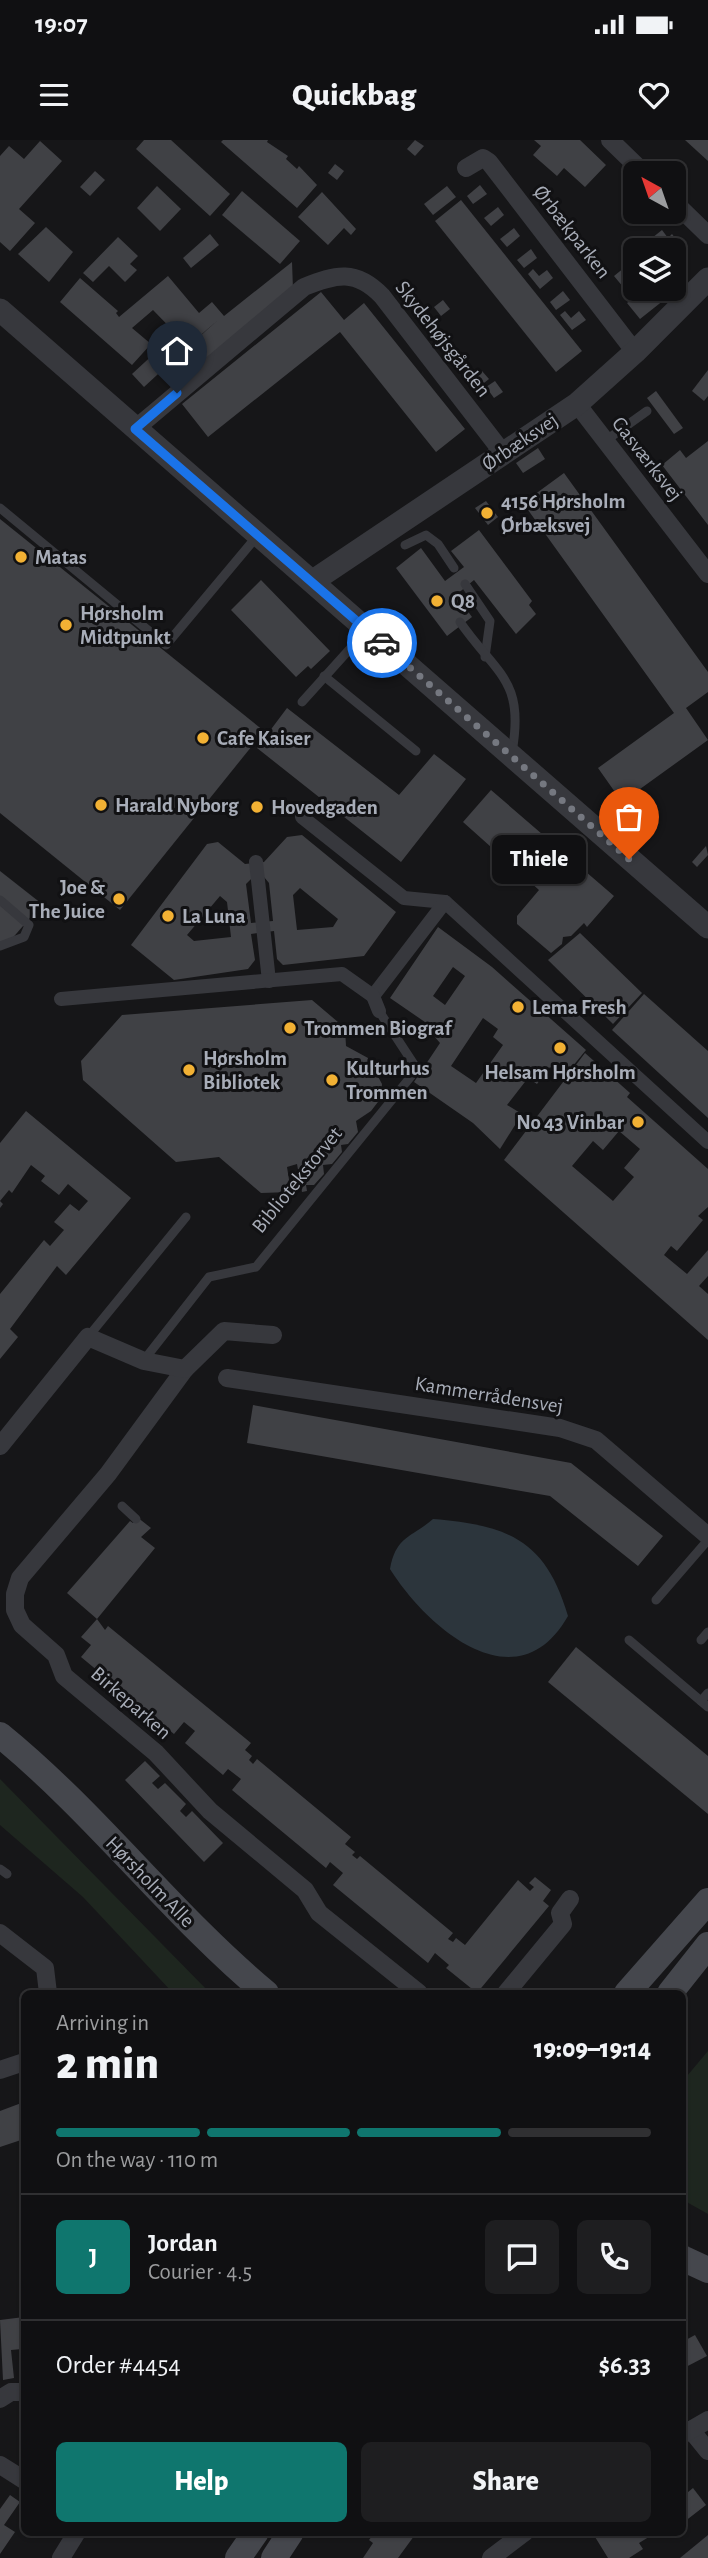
<!DOCTYPE html>
<meta charset="utf-8">
<style>
body{margin:0;font-family:"Alegreya Sans",sans-serif;background:#1e1e20;color:#f1f3f6;height:100vh;display:flex;flex-direction:column;font-size:26px;white-space:nowrap}
*{box-sizing:border-box;margin:0}
p{font-size:23px;color:#9c9d9f}
.icon{flex:none;width:38px;height:38px;fill:none;stroke:currentColor;stroke-width:2;stroke-linecap:round;stroke-linejoin:round}
.map{position:relative;flex:1;overflow:hidden}
.sheet{position:absolute;left:21px;top:1850px;width:665px;height:546px;display:flex;flex-direction:column;background:#101012;border-radius:10px;box-shadow:0 2px 5px #0004,0 0 0 2px #303032}
.sheet>*{flex:none}
.needle{width:46px;rotate:320deg}
.fabs{position:absolute;left:623px;top:21px;display:grid;gap:14px}
.fabs a{display:grid;place-items:center;width:63px;height:63px;border-radius:10px;background:#101012;box-shadow:0 2px 5px #0004,0 0 0 2px #303032;font-size:35px}
.pin{position:absolute;display:grid;place-items:center;width:60px;height:60px;color:#fff;margin:-72px -30px;border-radius:50% 50% 50% 0;rotate:-45deg;box-shadow:0 0 7px #0007}
.pin .icon{rotate:45deg}
.courier{position:absolute;display:grid;place-items:center;width:70px;height:70px;margin:-35px;border:5px solid #1a73e8;border-radius:50%;background:#fff;color:#222;box-shadow:0 2px 9px #0007}
.bubble{position:absolute;height:49px;border-radius:10px;background:#101012;box-shadow:0 2px 5px #0004,0 0 0 2px #303032;font-size:23px;font-weight:800;line-height:49px;text-align:center}
.summary em{font-style:normal;font-weight:800}
.summary div{display:flex;flex-direction:column-reverse}
.summary{display:flex;align-items:center;justify-content:space-between;height:119px;padding:0 35px}
h1{font-size:46px;font-weight:800;line-height:52px}
.bar{display:grid;grid-template-columns:repeat(4,1fr);gap:10px 7px;align-content:center;height:84px;padding:0 35px}
.bar i{height:9px;border-radius:5px;background:#303032}
.bar .on{background:#0f766e}
.bar p{grid-column:span 4}
.line{display:flex;align-items:center;gap:18px;padding:0 35px;border-top:2px solid #303032}
.line div{flex:1}
.round{display:grid;place-items:center;flex:none;width:74px;height:74px;border-radius:10px;background:#1e1e20}
.cta{display:flex;gap:14px;margin-top:auto;padding:14px 35px}
.cta a{flex:1;height:80px;border-radius:10px;background:#0f766e;color:#fff;font-size:28px;font-weight:800;line-height:80px;text-align:center}
.cta a+a{background:#1e1e20;color:#f1f3f6}
.status{display:flex;justify-content:space-between;align-items:center;height:49px;padding:0 35px;background:#101012;direction:ltr}
.status svg{height:19px;fill:currentColor}
header{display:flex;justify-content:space-between;align-items:center;height:91px;padding:0 35px;background:#101012;font-size:32px;font-weight:800}
.map>svg:first-child{display:block}
.green{fill:#1e261f}
.water{fill:#2c353c}
.building{fill:#404145;fill-rule:evenodd}
.lines{fill:none;stroke-linecap:round;stroke-linejoin:round}
.service{stroke:#37383d;stroke-width:9}
.pedestrian{stroke:#37383d;stroke-width:14}
.minor{stroke:#37383d;stroke-width:18}
.tertiary{stroke:#37383d;stroke-width:23}
.secondary{stroke:#45474d;stroke-width:26}
.done{stroke:#757880;stroke-width:7;stroke-dasharray:0 12.6}
.route{stroke:#1a73e8;stroke-width:9}
.poi-dot{fill:#f2b134;stroke:#111113;stroke-width:2.5}
.labels{text-anchor:middle;dominant-baseline:central;stroke-width:6;stroke-linejoin:round;paint-order:stroke}
.street-label{font-size:21px;fill:#a8adb8;stroke:#111113}
.poi-label{font-size:21px;font-weight:bold;fill:#a8adb8;stroke:#111113;text-anchor:start}
</style>
<div class="status"><b>19:07</b><svg viewBox="0 0 49 12"><path d="M0 12V9h3v3zM5 12V6h3v6zM10 12V3h3v9zM15 12V0h3v12zM26 1h20v11H26zM47 4h2v5h-2z"/></svg></div>
<header><svg class="icon" aria-label="menu" viewBox="0 0 24 24"><path d="M4 6h16M4 12h16M4 18h16"/></svg>Quickbag<svg class="icon" aria-label="heart" viewBox="0 0 24 24"><path d="M12 20l-8-8c-3-5 5-10 8-4 3-6 11-1 8 4z"/></svg></header>
<div class="map">
<svg width="708" height="2418" viewBox="0 0 708 2418">
<rect width="100%" height="100%" fill="#161618"/>
<g class="green">
<path d="M0,1639L210,1853H173L83,1757L0,1685Z"/>
<path d="M708,1911V2074L683,2060L682,1942Z"/>
</g>
<path class="water" d="M433,1379C508,1385 546,1400 568,1476C517,1566 427,1488 390,1429C396,1396 411,1398 433,1379Z"/>
<g class="building">
<path d="M144,0H171L230,54L210,76L136,9Z"/>
<path d="M223,0H268L267,2L288,16L286,19L297,29L299,26L317,45L297,68L221,2Z"/>
<path d="M415,0L424,6L415,16L407,9Z"/>
<path d="M534,0H580L606,25L585,47L564,28L557,36L533,15L541,6Z"/>
<path d="M685,0H708V21Z"/>
<path d="M40,1L62,21L19,69L35,83L10,111L0,102V16L9,6L24,19Z"/>
<path d="M335,24L344,31L337,40L328,33Z"/>
<path d="M95,31L105,40L90,56L80,47Z"/>
<path d="M635,43V71L621,54Z"/>
<path d="M480,45L487,54L473,64L467,56Z"/>
<path d="M157,46L181,69L160,91L137,68Z"/>
<path d="M447,46L456,57L433,75L424,64Z"/>
<path d="M242,51L300,101L280,124L222,75Z"/>
<path d="M322,52L356,89L351,95L344,88L328,105L298,77Z"/>
<path d="M461,60L582,211L556,232L435,81Z"/>
<path d="M498,67L504,75L491,86L484,78Z"/>
<path d="M46,87L73,112L49,142L18,114Z"/>
<path d="M514,88L520,96L507,107L500,99Z"/>
<path d="M662,90L668,98L672,94L679,103L673,108L675,110H637Z"/>
<path d="M210,94L219,105L191,128L183,118Z"/>
<path d="M118,97L138,116L130,124L137,130L125,142L109,126L93,142L83,133Z"/>
<path d="M531,109L537,118L524,128L517,120Z"/>
<path d="M635,119V149H655L664,160L640,179L627,163L633,159L614,136Z"/>
<path d="M292,122L293,149L187,235L189,206L218,180L188,206L153,170L132,188L151,204L132,225L60,162L80,138L118,171L116,173L119,177L168,136L199,173L212,162L224,176Z"/>
<path d="M533,129L539,136L547,130L553,138L540,149L528,134Z"/>
<path d="M563,151L570,160L556,170L550,162Z"/>
<path d="M321,152L344,180L364,163L465,289L436,312L340,192L208,297L182,264Z"/>
<path d="M443,160L450,169L441,176L434,167Z"/>
<path d="M565,171L571,178L579,171L586,180L572,190L560,175Z"/>
<path d="M158,210L170,223L144,247L132,234Z"/>
<path d="M708,230V256L704,261L692,251Z"/>
<path d="M482,231L489,239L479,247L473,238Z"/>
<path d="M495,241L503,252L494,258L486,247Z"/>
<path d="M656,251L683,288L674,294L647,258Z"/>
<path d="M708,301V385L662,325L680,310L686,318Z"/>
<path d="M538,308L545,319L523,333L516,323Z"/>
<path d="M564,333L708,532V552L686,568L708,600L622,662L598,628L674,573L523,363Z"/>
<path d="M486,361L498,377L488,385L475,368Z"/>
<path d="M0,379L264,591L120,770L0,673Z"/>
<path d="M479,390L532,461L529,465L536,474L516,494L474,440L456,455L472,477L447,496L396,428L421,408L445,441L464,427L451,411Z"/>
<path d="M261,440L330,511L311,529L308,526L296,537L231,470Z"/>
<path d="M287,568L399,655L434,614L466,639L401,722L257,608Z"/>
<path d="M491,650L614,756L587,787L584,783L571,796L563,797L562,804L551,813L517,784V776L539,750L463,682Z"/>
<path d="M302,695L396,772L364,816L283,825L277,819L274,791L251,794L255,820L248,829L174,840L131,805L207,704L218,702L245,724L264,722L287,697ZM264,737L269,743L273,781L251,783L246,744L252,738ZM300,748L338,779L333,787L297,790L293,755ZM220,756L227,762L231,797L194,801L187,795Z"/>
<path d="M706,706L708,715L697,727L692,722Z"/>
<path d="M0,731L42,764L10,801L0,802Z"/>
<path d="M438,787L492,827L586,910L563,938L550,927L537,944L528,938L507,965L522,974L500,1009L473,983L414,942L440,903L434,896L438,891L390,858ZM453,827L465,836L445,865L433,856ZM483,878L498,889L493,897L503,905L476,943L451,926Z"/>
<path d="M580,793L642,853L613,884L548,820Z"/>
<path d="M644,854L708,911V978L612,890Z"/>
<path d="M312,860L345,888L346,906L368,918L382,944L381,958L371,971L356,981L358,992L348,1004L341,1005L342,1012L332,1024L323,1025L324,1034L314,1045H306L307,1051L302,1052L297,1024L287,1027L291,1052L261,1053L219,1017L176,1022L83,940L81,921L122,875Z"/>
<path d="M585,913L630,953L627,957L708,1029V1067L698,1076L703,1080L677,1111L671,1106L664,1115L687,1134L708,1110V1136L699,1146L708,1154V1200L504,1020ZM619,991L640,1009L624,1028L634,1037L613,1061L572,1026L593,1001L603,1010Z"/>
<path d="M26,971L131,1058L66,1135L57,1126L10,1189L18,1197L0,1219V1154L44,1100L50,1106L64,1090L54,1082L70,1064L79,1071L88,1061L68,1044L59,1055L41,1041L45,1036L31,1025L12,1053L9,1050L0,1061L3,1064L0,1068V1003Z"/>
<path d="M253,1265L571,1323L663,1396L638,1426L550,1356L247,1303Z"/>
<path d="M137,1377L151,1388L141,1397L155,1408L97,1479L67,1453L130,1381L133,1383Z"/>
<path d="M97,1479L105,1490L108,1486L251,1603L245,1610L252,1616L249,1620L253,1624L257,1619L351,1697L345,1704L355,1712L352,1715L357,1719L360,1716L453,1793L448,1799L453,1802L456,1798L465,1805L518,1740L530,1751L534,1747L529,1743L535,1737L551,1750L543,1761L549,1766L477,1853L446,1828L449,1825L435,1813L428,1823L333,1745L343,1733L330,1722L326,1728L232,1650L241,1639L228,1629L223,1635L185,1603L195,1591L184,1582L174,1594L81,1517L91,1505L81,1497Z"/>
<path d="M576,1507L708,1616V1674L548,1542Z"/>
<path d="M145,1621L160,1636L152,1643L158,1649L165,1643L186,1664L180,1671L186,1677L192,1671L223,1703L204,1722L125,1640Z"/>
<path d="M24,1962V1999L0,2007V1971Z"/>
<path d="M24,2177V2219L22,2209L11,2210L14,2238L3,2240L0,2180Z"/>
<path d="M695,2195L707,2216L682,2229V2202Z"/>
<path d="M693,2348L706,2365L684,2382L682,2357Z"/>
<path d="M10,2355L20,2362L4,2385L15,2392L0,2414V2369Z"/>
<path d="M375,2392H417L398,2418H363L373,2403L369,2400Z"/>
<path d="M592,2392H657L639,2403L643,2409L629,2418H608Z"/>
<path d="M708,2395V2418H680Z"/>
</g>
<g class="lines">
<g class="service">
<path d="M605,301L647,271"/>
<path d="M0,368L166,505L258,395"/>
<path d="M405,405L426,395L438,404L454,428"/>
<path d="M465,444L490,481L485,517"/>
<path d="M460,482C497,535 525,540 512,612"/>
<path d="M324,536L416,611"/>
<path d="M302,562L366,491"/>
<path d="M0,760L29,785L24,797L0,806"/>
<path d="M88,1197L186,1077"/>
<path d="M144,1220L209,1137L256,1127L417,929L379,871"/>
<path d="M122,1366L136,1379"/>
<path d="M656,1460L708,1400"/>
<path d="M629,1500L708,1567"/>
<path d="M701,1500L708,1492"/>
<path d="M701,1561L708,1553"/>
<path d="M0,1729L7,1734"/>
</g>
<g class="pedestrian">
<path d="M302,677L404,758L445,762L708,1002"/>
<path d="M256,722L269,841"/>
<path d="M373,856L445,762"/>
<path d="M61,859L342,834L373,856L379,871"/>
</g>
<g class="minor">
<path d="M610,0L644,33"/>
<path d="M466,28L483,18L489,22L635,212"/>
<path d="M674,62L708,95"/>
<path d="M577,264L708,434"/>
<path d="M135,289L304,147C336,134 356,129 382,156L503,313"/>
<path d="M185,1229L108,1334L20,1438L15,1454V1470L22,1485L56,1515L64,1536L156,1613L210,1671L305,1750L319,1773L419,1853"/>
<path d="M227,1238L560,1288L596,1300L708,1396"/>
<path d="M0,1306L88,1197L144,1221L185,1229L224,1191L273,1195"/>
<path d="M0,1793L45,1828L48,1853"/>
<path d="M506,1853L563,1784L560,1773L570,1759"/>
<path d="M0,1930L24,1922"/>
<path d="M0,2259L11,2252H24"/>
<path d="M691,2290L708,2311"/>
<path d="M682,2295L708,2280"/>
<path d="M0,2325L24,2340"/>
<path d="M61,2418L77,2392"/>
<path d="M491,2418L525,2392"/>
</g>
<g class="tertiary">
<path d="M0,170L708,787"/>
<path d="M313,441L577,264L635,212L708,139"/>
</g>
<g class="secondary">
<path d="M0,1595C96,1673 171,1774 266,1853"/>
<path d="M627,1853L708,1761"/>
<path d="M670,1853L708,1805"/>
<path d="M682,2118L708,2130"/>
<path d="M238,2418L256,2392"/>
<path d="M274,2418L291,2392"/>
</g>
</g>
<g class="lines">
<path class="done" d="M382,503L629,719"/>
<path class="route" d="M177,253L135,289L382,503"/>
</g>
<g class="poi-dot">
<circle cx="487" cy="373" r="7"/>
<circle cx="21" cy="417" r="7"/>
<circle cx="437" cy="461" r="7"/>
<circle cx="66" cy="485" r="7"/>
<circle cx="203" cy="598" r="7"/>
<circle cx="101" cy="665" r="7"/>
<circle cx="257" cy="667" r="7"/>
<circle cx="119" cy="759" r="7"/>
<circle cx="168" cy="776" r="7"/>
<circle cx="518" cy="867" r="7"/>
<circle cx="290" cy="888" r="7"/>
<circle cx="560" cy="908" r="7"/>
<circle cx="189" cy="930" r="7"/>
<circle cx="332" cy="940" r="7"/>
<circle cx="638" cy="982" r="7"/>
</g>
<g class="labels">
<g class="street-label">
<text transform="translate(572 92) rotate(52)">Ørbækparken</text>
<text transform="translate(443 199) rotate(52)">Skydehøjsgården</text>
<text transform="translate(520 302) rotate(-34)">Ørbæksvej</text>
<text transform="translate(647 319) rotate(52)">Gasværksvej</text>
<text transform="translate(297 1040) rotate(-51)">Bibliotekstorvet</text>
<text transform="translate(489 1255) rotate(9)">Kammerrådensvej</text>
<text transform="translate(131 1563) rotate(41)">Birkeparken</text>
<text transform="translate(150 1742) rotate(46)">Hørsholm Alle</text>
</g>
<g class="poi-label">
<text x="501" y="361">4156 Hørsholm<tspan x="501" dy="24">Ørbæksvej</tspan></text>
<text x="35" y="417">Matas</text>
<text x="451" y="461">Q8</text>
<text x="80" y="473">Hørsholm<tspan x="80" dy="24">Midtpunkt</tspan></text>
<text x="217" y="598">Cafe Kaiser</text>
<text x="115" y="665">Harald Nyborg</text>
<text x="271" y="667">Hovedgaden</text>
<text x="105" y="747" text-anchor="end">Joe &amp;<tspan x="105" dy="24">The Juice</tspan></text>
<text x="182" y="776">La Luna</text>
<text x="532" y="867">Lema Fresh</text>
<text x="304" y="888">Trommen Biograf</text>
<text x="203" y="918">Hørsholm<tspan x="203" dy="24">Bibliotek</tspan></text>
<text x="346" y="928">Kulturhus<tspan x="346" dy="24">Trommen</tspan></text>
<text x="560" y="932" text-anchor="middle">Helsam Hørsholm</text>
<text x="624" y="982" text-anchor="end">No 43 Vinbar</text>
</g>
</g>
</svg>
<div class="fabs">
<a><svg class="needle" viewBox="-14 -14 28 28"><path d="M0-13l5 13h-10z" fill="#e53935"/><path d="M0 13l5-13h-10z" fill="#9c9d9f"/></svg></a>
<a><svg class="icon" aria-label="layers" viewBox="0 0 24 24"><path d="M12 4l9 5-9 5-9-5zM3 14l9 5 9-5"/></svg></a>
</div>
<div class="pin" style="left:629px;top:719px;background:#ea580c"><svg class="icon" aria-label="bag" viewBox="0 0 24 24"><path d="M5 8h14l-1 12H6zM9 8a3 3 0 0 1 6 0"/></svg></div>
<div class="pin" style="left:177px;top:253px;background:#1f2937"><svg class="icon" aria-label="home" viewBox="0 0 24 24"><path d="M3 11l9-7 9 7M6 9v11h12V9"/></svg></div>
<div class="courier" style="left:382px;top:503px"><svg class="icon" aria-label="car" viewBox="0 0 24 24"><path d="M5 17H2v-5l4-1 3-4h7l3 4 3 1v5h-3M9 17h6M6 11h13"/><circle cx="7" cy="17" r="2"/><circle cx="17" cy="17" r="2"/></svg></div>
<div class="bubble" style="left:492px;top:695px;width:94px">Thiele</div>
<section class="sheet">
<div class="summary"><div><h1>2 min</h1><p>Arriving in</p></div><em>19:09–19:14</em></div>
<div class="bar"><i class="on"></i><i class="on"></i><i class="on"></i><i></i><p>On the way · 110 m</p></div>
<div class="line" style="height:126px"><b class="round" style="background:#0f766e;color:#fff">J</b><div><b>Jordan</b><p>Courier · 4.5</p></div><a class="round"><svg class="icon" aria-label="chat" viewBox="0 0 24 24"><path d="M4 5h16v11H9l-5 4z"/></svg></a><a class="round"><svg class="icon" aria-label="phone" viewBox="0 0 24 24"><path d="M5 4h4l2 5-3 2q2 4 5 5l2-3 5 2v4C11 20 4 13 5 4z"/></svg></a></div>
<div class="line" style="height:91px"><div>Order #4454</div><b>$6.33</b></div>
<div class="cta"><a>Help</a><a>Share</a></div>
</section>
</div>
